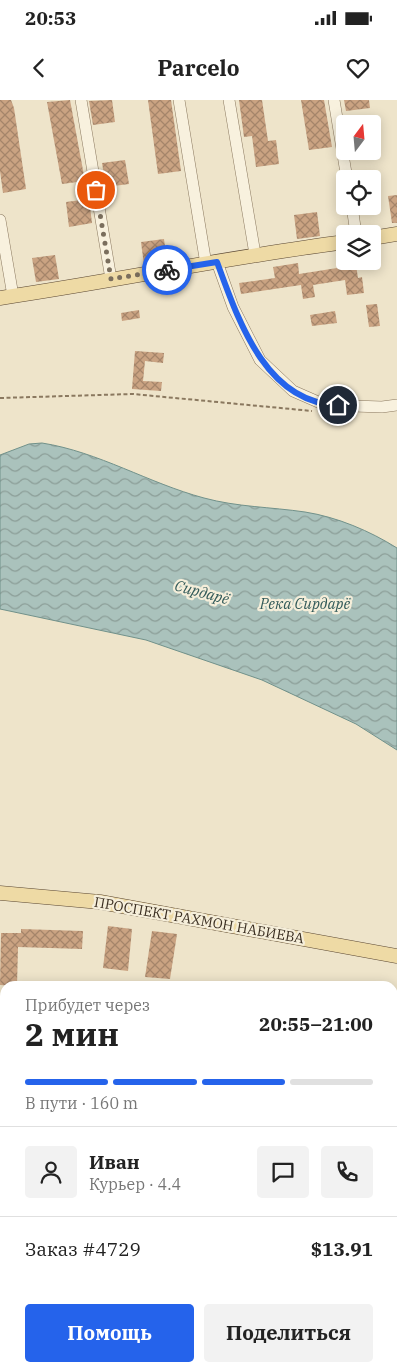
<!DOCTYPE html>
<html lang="ru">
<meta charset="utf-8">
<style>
body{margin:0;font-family:"IBM Plex Serif",serif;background:#f2f2f2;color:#222;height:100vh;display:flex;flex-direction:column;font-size:19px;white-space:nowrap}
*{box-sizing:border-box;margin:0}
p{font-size:16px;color:#767676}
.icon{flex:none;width:28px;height:28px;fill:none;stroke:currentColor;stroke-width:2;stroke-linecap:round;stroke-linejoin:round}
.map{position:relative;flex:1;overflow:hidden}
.sheet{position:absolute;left:0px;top:881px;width:398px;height:391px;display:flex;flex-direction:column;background:#fff;border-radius:15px 15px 0 0;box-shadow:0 2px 12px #0003}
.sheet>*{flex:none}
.needle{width:32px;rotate:16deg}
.buttons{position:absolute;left:336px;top:15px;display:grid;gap:10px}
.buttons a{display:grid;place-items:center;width:45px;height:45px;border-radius:5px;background:#fff;box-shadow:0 2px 12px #0003;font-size:25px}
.pin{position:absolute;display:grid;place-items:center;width:42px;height:42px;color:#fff;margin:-21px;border:2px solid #fff;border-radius:50%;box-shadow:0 1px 5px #0007}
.courier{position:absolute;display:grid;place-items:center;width:50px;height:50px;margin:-25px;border:4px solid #2563eb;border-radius:50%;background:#fff;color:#222;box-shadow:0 1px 6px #0007}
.headline em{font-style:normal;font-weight:800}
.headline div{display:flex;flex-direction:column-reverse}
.headline{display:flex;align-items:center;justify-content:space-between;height:85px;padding:0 25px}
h1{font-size:32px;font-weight:800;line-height:38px}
.bar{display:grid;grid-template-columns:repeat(4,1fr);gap:8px 5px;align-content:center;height:60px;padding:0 25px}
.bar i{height:6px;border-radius:4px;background:#e0e0e0}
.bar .on{background:#2563eb}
.bar p{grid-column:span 4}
.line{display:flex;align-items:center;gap:12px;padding:0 25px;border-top:1px solid #e0e0e0}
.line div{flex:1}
.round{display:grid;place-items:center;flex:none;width:52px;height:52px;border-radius:5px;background:#f2f2f2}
.action{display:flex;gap:10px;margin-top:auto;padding:10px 25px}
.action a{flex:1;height:58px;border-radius:5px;background:#2563eb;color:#fff;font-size:20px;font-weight:800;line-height:58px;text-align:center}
.action a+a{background:#f2f2f2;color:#222}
.status{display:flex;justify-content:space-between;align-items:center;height:35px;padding:0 25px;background:#fff;direction:ltr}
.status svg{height:14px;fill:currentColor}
header{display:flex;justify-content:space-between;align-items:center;height:65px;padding:0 25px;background:#fff;font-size:22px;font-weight:800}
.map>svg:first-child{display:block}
.water{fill:url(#water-waves);stroke:#71918a}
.building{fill:url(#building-cross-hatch)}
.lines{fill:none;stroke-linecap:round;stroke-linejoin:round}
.minor-casing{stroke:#8a785f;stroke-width:12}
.major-casing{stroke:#594632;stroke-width:15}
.path{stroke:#8a785f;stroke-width:2;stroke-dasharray:4 2.5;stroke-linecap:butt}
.minor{stroke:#f8f1de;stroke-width:11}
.major{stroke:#eedaa5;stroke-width:14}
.done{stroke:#7a6e5d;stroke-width:5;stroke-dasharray:0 9}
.route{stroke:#2563eb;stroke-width:6}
.labels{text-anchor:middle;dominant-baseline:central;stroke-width:4.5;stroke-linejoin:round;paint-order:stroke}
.street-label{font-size:14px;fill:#3b2f22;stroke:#f5eeda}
.water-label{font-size:15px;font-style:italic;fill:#325a59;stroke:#f5eeda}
</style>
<div class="status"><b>20:53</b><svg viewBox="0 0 49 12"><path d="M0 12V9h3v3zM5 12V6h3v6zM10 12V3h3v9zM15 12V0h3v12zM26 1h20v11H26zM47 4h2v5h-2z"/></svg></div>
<header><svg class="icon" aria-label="back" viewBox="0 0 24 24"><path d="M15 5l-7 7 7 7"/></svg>Parcelo<svg class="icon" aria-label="heart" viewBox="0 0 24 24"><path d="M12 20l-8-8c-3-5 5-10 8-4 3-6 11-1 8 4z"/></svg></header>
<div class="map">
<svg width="397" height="1272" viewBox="0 0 397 1272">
<defs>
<pattern id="water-waves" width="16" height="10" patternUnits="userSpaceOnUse" patternTransform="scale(1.25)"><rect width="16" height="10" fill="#aac2bc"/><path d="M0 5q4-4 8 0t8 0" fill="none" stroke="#8c9e98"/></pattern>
<pattern id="building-cross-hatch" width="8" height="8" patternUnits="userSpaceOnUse" patternTransform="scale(1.25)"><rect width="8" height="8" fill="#caa382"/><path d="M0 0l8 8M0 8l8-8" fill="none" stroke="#a5856a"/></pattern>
</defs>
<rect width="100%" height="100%" fill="#eee4ca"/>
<path class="water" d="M42,343C99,352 148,383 204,398C237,407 271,407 305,412C337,417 370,431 397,448V650L356,624L262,580L146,540L0,509V355L29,344Z"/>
<g class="building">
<path d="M0,0H11L14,8L26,89L3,93L0,71Z"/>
<path d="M70,0L85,81L62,84L47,2Z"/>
<path d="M112,0L115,22L93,25L89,1Z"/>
<path d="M148,0H171L181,71L158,74Z"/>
<path d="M239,0H262L268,41L276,40L279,64L256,67L252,36L244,37Z"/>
<path d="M301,0H324L332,47L309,50Z"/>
<path d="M344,0H369L370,8L346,11Z"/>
<path d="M125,60L129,84L106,87L102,63Z"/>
<path d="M397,95V123H392L388,96Z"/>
<path d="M89,99L92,123L69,127L66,102Z"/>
<path d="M317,112L320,136L297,139L294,115Z"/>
<path d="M164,139L167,161L144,165L141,142Z"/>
<path d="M55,155L59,179L36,182L32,158Z"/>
<path d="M298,163L299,174L356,165L358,178L362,177L364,193L347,195L345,180L313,185L315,197L303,199L301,185L241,194L239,183L275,178L273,167Z"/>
<path d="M377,204L380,226L369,227L366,205Z"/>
<path d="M139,210L140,218L122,221L121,213Z"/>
<path d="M335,211L337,223L312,226L310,215Z"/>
<path d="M135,251L164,253L163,263L145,261L143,281L162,282L161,291L132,289Z"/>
<path d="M108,826L132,829L128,871L103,868Z"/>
<path d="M21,829L83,831L82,849L18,847L17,886L0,885L1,833H21Z"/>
<path d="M152,831L177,834L170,879L145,877Z"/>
</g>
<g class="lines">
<g class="minor-casing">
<g id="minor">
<path d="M81,0L111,179"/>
<path d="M179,0L206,164"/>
<path d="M229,0L255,154"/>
<path d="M334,0L347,79"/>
<path d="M352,106L356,134"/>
<path d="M0,120L13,196"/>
<path d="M217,162L233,207L260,260L293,291L325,305L382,307L397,305"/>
<path d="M0,967L5,968"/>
<path d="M0,1092H5"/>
<path d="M0,1187L5,1200"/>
<path d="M23,1268V1272"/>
<path d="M116,1268L117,1272"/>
<path d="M173,1268L181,1270L209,1268"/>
</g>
</g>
<g class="major-casing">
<g id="major">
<path d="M372,138L397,134"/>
<path d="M0,198C115,181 229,157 345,142"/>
<path d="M0,793L100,802L397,856"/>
</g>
</g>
<path class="path" d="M0,298L133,294L312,311"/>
<use href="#minor" class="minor"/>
<use href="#major" class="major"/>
</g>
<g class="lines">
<path class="done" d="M96,90L111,179L167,170"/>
<path class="route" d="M167,170L217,162C238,219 265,303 338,305"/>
</g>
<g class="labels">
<g class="street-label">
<text transform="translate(199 820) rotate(10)">ПРОСПЕКТ РАХМОН НАБИЕВА</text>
</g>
<g class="water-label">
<text transform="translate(202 492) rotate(15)">Сирдарё</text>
<text x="305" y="503">Река Сирдарё</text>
</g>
</g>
</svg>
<div class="buttons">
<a><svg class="needle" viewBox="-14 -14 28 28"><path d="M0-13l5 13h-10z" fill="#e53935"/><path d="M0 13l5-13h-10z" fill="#767676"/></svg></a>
<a><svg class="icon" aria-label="locate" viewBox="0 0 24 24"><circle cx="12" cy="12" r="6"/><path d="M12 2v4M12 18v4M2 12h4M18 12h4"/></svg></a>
<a><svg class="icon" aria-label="layers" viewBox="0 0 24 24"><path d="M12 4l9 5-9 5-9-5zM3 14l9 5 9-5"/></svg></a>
</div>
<div class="pin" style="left:96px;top:90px;background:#ea580c"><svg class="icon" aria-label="bag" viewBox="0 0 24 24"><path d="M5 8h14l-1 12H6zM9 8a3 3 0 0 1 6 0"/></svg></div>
<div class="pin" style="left:338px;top:305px;background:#1f2937"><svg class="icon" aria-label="home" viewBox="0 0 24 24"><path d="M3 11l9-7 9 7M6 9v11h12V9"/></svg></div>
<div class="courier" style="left:167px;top:170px"><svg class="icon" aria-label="bike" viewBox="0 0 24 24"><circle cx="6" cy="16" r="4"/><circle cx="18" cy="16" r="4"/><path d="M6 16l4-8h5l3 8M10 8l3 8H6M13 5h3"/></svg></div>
<section class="sheet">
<div class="headline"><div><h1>2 мин</h1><p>Прибудет через</p></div><em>20:55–21:00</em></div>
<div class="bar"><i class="on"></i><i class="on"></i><i class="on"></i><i></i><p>В пути · 160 m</p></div>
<div class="line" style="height:90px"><a class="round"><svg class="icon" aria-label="person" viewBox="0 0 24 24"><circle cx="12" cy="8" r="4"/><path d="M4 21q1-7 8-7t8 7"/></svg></a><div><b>Иван</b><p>Курьер · 4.4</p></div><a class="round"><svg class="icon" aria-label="chat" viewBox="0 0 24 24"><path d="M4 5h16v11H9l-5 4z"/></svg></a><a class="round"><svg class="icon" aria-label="phone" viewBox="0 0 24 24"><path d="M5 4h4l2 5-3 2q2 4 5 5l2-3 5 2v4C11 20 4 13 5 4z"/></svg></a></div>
<div class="line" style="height:65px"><div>Заказ #4729</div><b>$13.91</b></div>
<div class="action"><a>Помощь</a><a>Поделиться</a></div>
</section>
</div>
